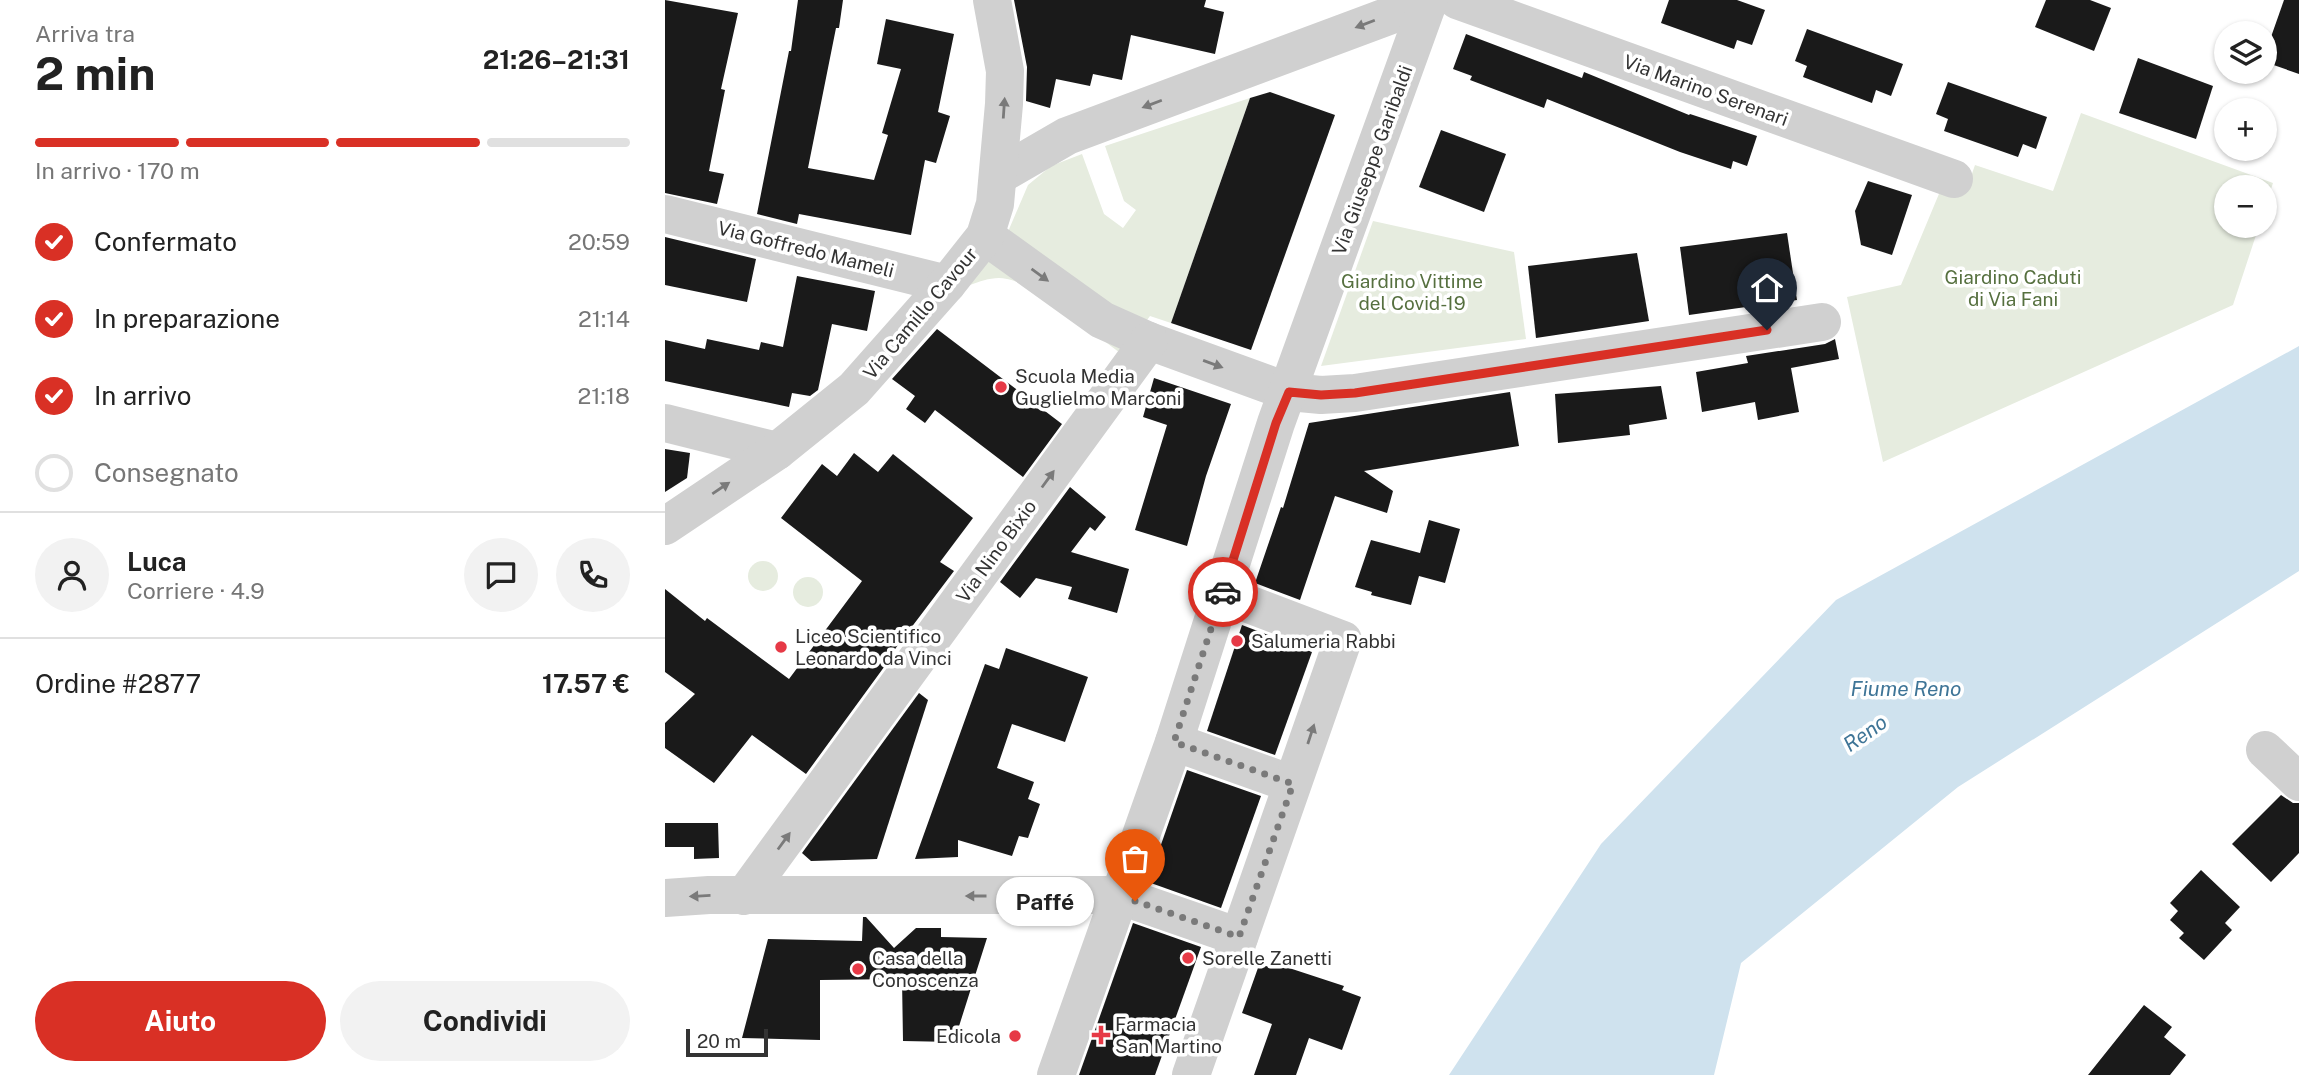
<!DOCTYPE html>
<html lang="it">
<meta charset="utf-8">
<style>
body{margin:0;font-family:"Public Sans",sans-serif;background:#f2f2f2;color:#222;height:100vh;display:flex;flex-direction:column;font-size:26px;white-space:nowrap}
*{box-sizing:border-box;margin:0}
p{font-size:23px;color:#767676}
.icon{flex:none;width:38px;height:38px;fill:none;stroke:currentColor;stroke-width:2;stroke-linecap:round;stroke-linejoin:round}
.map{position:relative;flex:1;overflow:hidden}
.panel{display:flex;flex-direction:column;background:#fff;width:665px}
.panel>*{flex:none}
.controls{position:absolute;left:1549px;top:21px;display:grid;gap:14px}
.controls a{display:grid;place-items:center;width:63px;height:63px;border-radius:50%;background:#fff;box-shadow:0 2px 5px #0004;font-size:35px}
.scale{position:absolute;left:21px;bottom:18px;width:82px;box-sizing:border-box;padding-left:7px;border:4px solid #333;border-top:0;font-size:19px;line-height:24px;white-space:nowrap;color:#333;-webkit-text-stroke:5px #fff;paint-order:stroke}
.pin{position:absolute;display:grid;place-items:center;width:60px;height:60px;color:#fff;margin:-72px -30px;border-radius:50% 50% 50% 0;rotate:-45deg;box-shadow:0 0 7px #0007}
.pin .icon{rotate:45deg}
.courier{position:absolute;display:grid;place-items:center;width:70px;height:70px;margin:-35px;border:5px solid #d93025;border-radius:50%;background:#fff;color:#222;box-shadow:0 2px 9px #0007}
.bubble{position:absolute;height:49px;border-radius:24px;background:#fff;box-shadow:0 2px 5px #0004;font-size:23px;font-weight:700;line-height:49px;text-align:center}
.overview em{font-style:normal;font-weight:700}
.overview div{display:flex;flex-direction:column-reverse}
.overview{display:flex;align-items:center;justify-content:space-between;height:119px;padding:0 35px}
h1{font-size:46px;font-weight:700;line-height:52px}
.bar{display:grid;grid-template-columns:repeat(4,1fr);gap:10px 7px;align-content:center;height:84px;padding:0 35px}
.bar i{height:9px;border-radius:5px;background:#e0e0e0}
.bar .active{background:#d93025}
.bar p{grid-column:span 4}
.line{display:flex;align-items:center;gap:18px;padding:0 35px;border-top:2px solid #e0e0e0}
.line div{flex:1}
.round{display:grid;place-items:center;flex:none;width:74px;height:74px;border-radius:37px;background:#f2f2f2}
ol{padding:0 35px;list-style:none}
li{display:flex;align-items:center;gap:21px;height:77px}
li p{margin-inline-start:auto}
li .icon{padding:7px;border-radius:50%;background:#d93025;color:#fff;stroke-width:4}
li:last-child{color:#767676}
li i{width:38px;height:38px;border:4px solid #e0e0e0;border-radius:50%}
.button{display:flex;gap:14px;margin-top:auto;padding:14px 35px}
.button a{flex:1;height:80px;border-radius:42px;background:#d93025;color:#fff;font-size:28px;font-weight:700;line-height:80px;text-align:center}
.button a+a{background:#f2f2f2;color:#222}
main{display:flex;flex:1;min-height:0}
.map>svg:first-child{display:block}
.green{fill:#e6ecdf}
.water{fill:#cfe2ee}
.building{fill:#1a1a1a}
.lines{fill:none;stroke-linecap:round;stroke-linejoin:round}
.minor{stroke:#d0d0d0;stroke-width:38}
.oneway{fill:#7a7a7a}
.done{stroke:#7a7a7a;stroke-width:7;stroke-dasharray:0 12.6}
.route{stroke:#d93025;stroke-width:9}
.poi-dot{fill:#e63946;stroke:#fff;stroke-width:2.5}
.labels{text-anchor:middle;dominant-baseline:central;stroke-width:7;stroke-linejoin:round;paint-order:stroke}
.street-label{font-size:19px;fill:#333;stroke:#fff}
.park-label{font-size:19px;fill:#56703f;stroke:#fff}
.poi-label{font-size:19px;fill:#333;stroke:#fff;text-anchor:start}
.water-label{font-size:21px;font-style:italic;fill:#3f7597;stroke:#fff}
</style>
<main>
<section class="panel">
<div class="overview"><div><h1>2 min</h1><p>Arriva tra</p></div><em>21:26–21:31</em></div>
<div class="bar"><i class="active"></i><i class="active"></i><i class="active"></i><i></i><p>In arrivo · 170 m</p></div>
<ol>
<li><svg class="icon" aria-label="check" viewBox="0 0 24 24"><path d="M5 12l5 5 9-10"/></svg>Confermato<p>20:59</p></li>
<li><svg class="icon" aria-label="check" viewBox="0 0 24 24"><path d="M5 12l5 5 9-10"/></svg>In preparazione<p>21:14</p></li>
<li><svg class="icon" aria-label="check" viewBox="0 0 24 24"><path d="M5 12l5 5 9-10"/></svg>In arrivo<p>21:18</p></li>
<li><i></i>Consegnato</li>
</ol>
<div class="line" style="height:126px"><a class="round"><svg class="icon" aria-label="person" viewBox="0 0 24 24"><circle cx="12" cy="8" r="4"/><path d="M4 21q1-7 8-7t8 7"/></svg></a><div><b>Luca</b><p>Corriere · 4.9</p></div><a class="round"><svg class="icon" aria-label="chat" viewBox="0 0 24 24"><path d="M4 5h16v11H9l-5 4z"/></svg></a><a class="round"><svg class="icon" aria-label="phone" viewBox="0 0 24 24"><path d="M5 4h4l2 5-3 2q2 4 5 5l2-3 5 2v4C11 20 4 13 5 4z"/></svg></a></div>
<div class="line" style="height:91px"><div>Ordine #2877</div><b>17.57 €</b></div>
<div class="button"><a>Aiuto</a><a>Condividi</a></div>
</section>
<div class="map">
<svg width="1634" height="1075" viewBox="0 0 1634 1075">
<rect width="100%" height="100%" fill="#fff"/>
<g class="green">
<path d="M585,98L506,323L485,316L457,354C431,336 370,284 342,279C329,276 317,281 305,285L342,234L363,185L386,166L417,154L439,214L458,228L471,210L459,201L440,146Z"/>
<path d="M1416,113L1608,183L1600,207V187H1561V226H1594L1568,305L1218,462L1182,297L1236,285L1276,189L1300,194L1310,165L1388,191Z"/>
<path d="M708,221L849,252L861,339L656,366Z"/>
<circle cx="98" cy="576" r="15"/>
<circle cx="143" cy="592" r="15"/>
</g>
<path class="water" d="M1634,346V571L1293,787L1076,963L1049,1075H784L936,844L1171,600Z"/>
<g class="building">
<path d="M0,0L73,13L56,89L60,90L44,171L59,174L52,204L0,193Z"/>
<path d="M133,0H178L174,28H171L143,168L209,180L223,135L217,133L236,69L212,64L221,19L289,34L273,112L285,116L271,163L260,160L246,235L134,214L132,224L92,214L124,51H126Z"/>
<path d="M349,0H541L539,7L559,12L550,54L466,35L457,80L428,74L425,86L391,79L385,108L361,101L362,67Z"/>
<path d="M1004,0H1072L1100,10L1087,45L1072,40L1069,49L996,23Z"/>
<path d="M1381,0H1425L1446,8L1429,51L1370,27Z"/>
<path d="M1619,0H1634V74L1600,62V54Z"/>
<path d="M1142,29L1238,64L1226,96L1211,90L1207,103L1138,77L1142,66L1130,61Z"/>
<path d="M801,34L917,78L919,72L1024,115L1025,114L1092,136L1082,166L1068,161L1066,169L1015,152L882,99L879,108L805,80L807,76L788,69Z"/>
<path d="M1473,58L1548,86L1531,139L1454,113Z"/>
<path d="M1283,82L1382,117L1371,149L1358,144L1353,157L1279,131L1283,119L1271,114Z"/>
<path d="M605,92L670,115L586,350L506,323L585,98Z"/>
<path d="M776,130L841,154L819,212L754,187Z"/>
<path d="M1203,181L1247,195L1227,255L1196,245L1190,211Z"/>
<path d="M1122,233L1132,300L1024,315L1015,247Z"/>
<path d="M0,237L91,259L82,302L0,285Z"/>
<path d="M972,253L984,321L871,338L863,266Z"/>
<path d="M132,276L210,291L202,331L167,324L153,390L145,396L127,393L124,407L0,381V340L40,349L42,339L94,350L96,342L118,347Z"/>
<path d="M272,329L397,424L358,477L270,410L260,423L241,409L250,396L227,379Z"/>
<path d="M1170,339L1174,359L1126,368L1134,412L1093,420L1090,402L1037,412L1031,372L1083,363L1081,356L1160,344Z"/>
<path d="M489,378L566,404L541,476L522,546L470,530L502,425L478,417Z"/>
<path d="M996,386L1002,419L964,425L965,435L893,443L890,394Z"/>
<path d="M845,392L854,446L699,471L728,491L722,513L670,496L635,600L590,583L616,507L618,508L644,423Z"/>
<path d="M0,449L25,453L22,478L0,492Z"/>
<path d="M189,453L213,472L228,454L308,518L275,562L289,571L221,661L222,663L141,774L87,735L49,783L0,748V723L30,694L0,672V589L40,621L42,618L124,679L197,581L116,518L157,464L172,476Z"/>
<path d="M405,487L441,517L430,531L425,527L406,552L464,569L452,613L403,599L407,587L371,578L355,598L335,582Z"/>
<path d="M764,520L795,529L780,583L754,576L746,605L706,595L707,592L690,587L706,540L755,553Z"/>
<path d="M577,625L647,652L610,755L542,731Z"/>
<path d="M341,648L423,677L400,742L347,724L332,768L369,782L363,799L375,804L363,838L354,836L347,856L293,840V857L250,859L320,664L334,669Z"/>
<path d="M254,693L263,700L212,859L146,861L137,853Z"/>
<path d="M522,770L596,796L556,908L483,882Z"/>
<path d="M1616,795L1628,803H1634V853L1606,882L1567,844Z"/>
<path d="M0,823H53L54,858L29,859V847H0Z"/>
<path d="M1536,870L1575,907L1560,923L1567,930L1539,960L1514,938L1519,933L1505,920L1513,911L1505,903Z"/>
<path d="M198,917H201L229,948L251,928H276V937L322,938L289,1042L238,1041L237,979L155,980V1040L77,1038L103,939L197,941Z"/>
<path d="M468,923L536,947L490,1075H414Z"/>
<path d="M594,965L614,968L615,965L679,986L677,990L696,997L677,1050L644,1038L631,1075H589L607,1024L577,1013Z"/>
<path d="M1479,1005L1507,1027L1499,1037L1521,1055L1505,1075H1423Z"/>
</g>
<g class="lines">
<g class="minor">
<path d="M792,0L1289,179"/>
<path d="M333,176L402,136L764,1"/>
<path d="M0,214L282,284"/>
<path d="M320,236L437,320L484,341L624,392L656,395L690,393L1157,322"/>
<path d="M0,423L112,451"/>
<path d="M0,526L112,451L189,389L282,284L320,236L330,204L339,104L340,71L327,0"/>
<path d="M509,742L627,784"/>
<path d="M1600,750L1634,782"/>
<path d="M79,896L484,341"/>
<path d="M0,898L44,895H453L574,937"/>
<path d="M391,1075L509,742L611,423L764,0"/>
<path d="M526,1075L678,640L557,594"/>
</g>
</g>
<defs><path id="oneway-solid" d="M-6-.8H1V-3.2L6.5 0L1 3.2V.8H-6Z" transform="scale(1.75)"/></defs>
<g class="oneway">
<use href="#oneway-solid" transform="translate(700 24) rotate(159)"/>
<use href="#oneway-solid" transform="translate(487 104) rotate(159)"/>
<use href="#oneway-solid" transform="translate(339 108) rotate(-86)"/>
<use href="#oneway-solid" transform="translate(375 275) rotate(36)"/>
<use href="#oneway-solid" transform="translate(548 364) rotate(20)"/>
<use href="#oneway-solid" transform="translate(383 479) rotate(-54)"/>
<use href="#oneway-solid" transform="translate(56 488) rotate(-34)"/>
<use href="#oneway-solid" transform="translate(646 734) rotate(-72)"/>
<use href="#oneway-solid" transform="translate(119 841) rotate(-54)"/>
<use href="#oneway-solid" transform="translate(35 896) rotate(177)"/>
<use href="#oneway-solid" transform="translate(311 896) rotate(180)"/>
</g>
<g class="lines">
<path class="done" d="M470,901L574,937L628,784L509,742L558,592"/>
<path class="route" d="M558,592L611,423L624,392L656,395L690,393L1102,330"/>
</g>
<g class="poi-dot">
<circle cx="336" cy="387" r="7"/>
<circle cx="572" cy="641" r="7"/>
<circle cx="116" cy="647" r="7"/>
<circle cx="523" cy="958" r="7"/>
<circle cx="193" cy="969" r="7"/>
<path d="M432.5 1024.5h7v7h7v7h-7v7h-7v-7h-7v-7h7z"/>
<circle cx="350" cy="1036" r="7"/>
</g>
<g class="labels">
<g class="street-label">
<text transform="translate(1041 90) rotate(20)">Via Marino Serenari</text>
<text transform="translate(707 160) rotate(-70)">Via Giuseppe Garibaldi</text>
<text transform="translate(141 249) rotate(14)">Via Goffredo Mameli</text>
<text transform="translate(255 313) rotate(-50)">Via Camillo Cavour</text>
<text transform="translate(331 551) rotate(-54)">Via Nino Bixio</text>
</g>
<g class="park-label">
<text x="1348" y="277">Giardino Caduti<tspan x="1348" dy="22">di Via Fani</tspan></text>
<text x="747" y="281">Giardino Vittime<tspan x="747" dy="22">del Covid-19</tspan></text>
</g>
<g class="poi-label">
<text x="350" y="376">Scuola Media<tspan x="350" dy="22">Guglielmo Marconi</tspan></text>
<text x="130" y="636">Liceo Scientifico<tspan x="130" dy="22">Leonardo da Vinci</tspan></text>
<text x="586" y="641">Salumeria Rabbi</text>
<text x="207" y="958">Casa della<tspan x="207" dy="22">Conoscenza</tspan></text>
<text x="537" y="958">Sorelle Zanetti</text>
<text x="450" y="1024">Farmacia<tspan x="450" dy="22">San Martino</tspan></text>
<text x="336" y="1036" text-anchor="end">Edicola</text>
</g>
<g class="water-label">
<text x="1241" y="688">Fiume Reno</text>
<text transform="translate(1200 733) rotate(-35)">Reno</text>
</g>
</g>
</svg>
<div class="controls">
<a><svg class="icon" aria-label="layers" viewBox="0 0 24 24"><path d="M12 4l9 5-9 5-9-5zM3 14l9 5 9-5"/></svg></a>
<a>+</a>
<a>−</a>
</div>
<div class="scale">20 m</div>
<div class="pin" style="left:470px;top:901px;background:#ea580c"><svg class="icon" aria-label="bag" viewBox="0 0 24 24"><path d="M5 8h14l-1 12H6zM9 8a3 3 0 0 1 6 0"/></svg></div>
<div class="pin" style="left:1102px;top:330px;background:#1f2937"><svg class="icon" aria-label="home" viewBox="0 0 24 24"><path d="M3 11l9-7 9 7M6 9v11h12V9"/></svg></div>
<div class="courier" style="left:558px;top:592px"><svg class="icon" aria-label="car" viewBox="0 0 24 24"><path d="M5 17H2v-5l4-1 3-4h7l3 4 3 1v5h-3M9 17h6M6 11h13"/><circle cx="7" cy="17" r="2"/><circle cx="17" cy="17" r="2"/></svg></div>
<div class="bubble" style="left:331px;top:877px;width:98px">Paffé</div>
</div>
</main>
